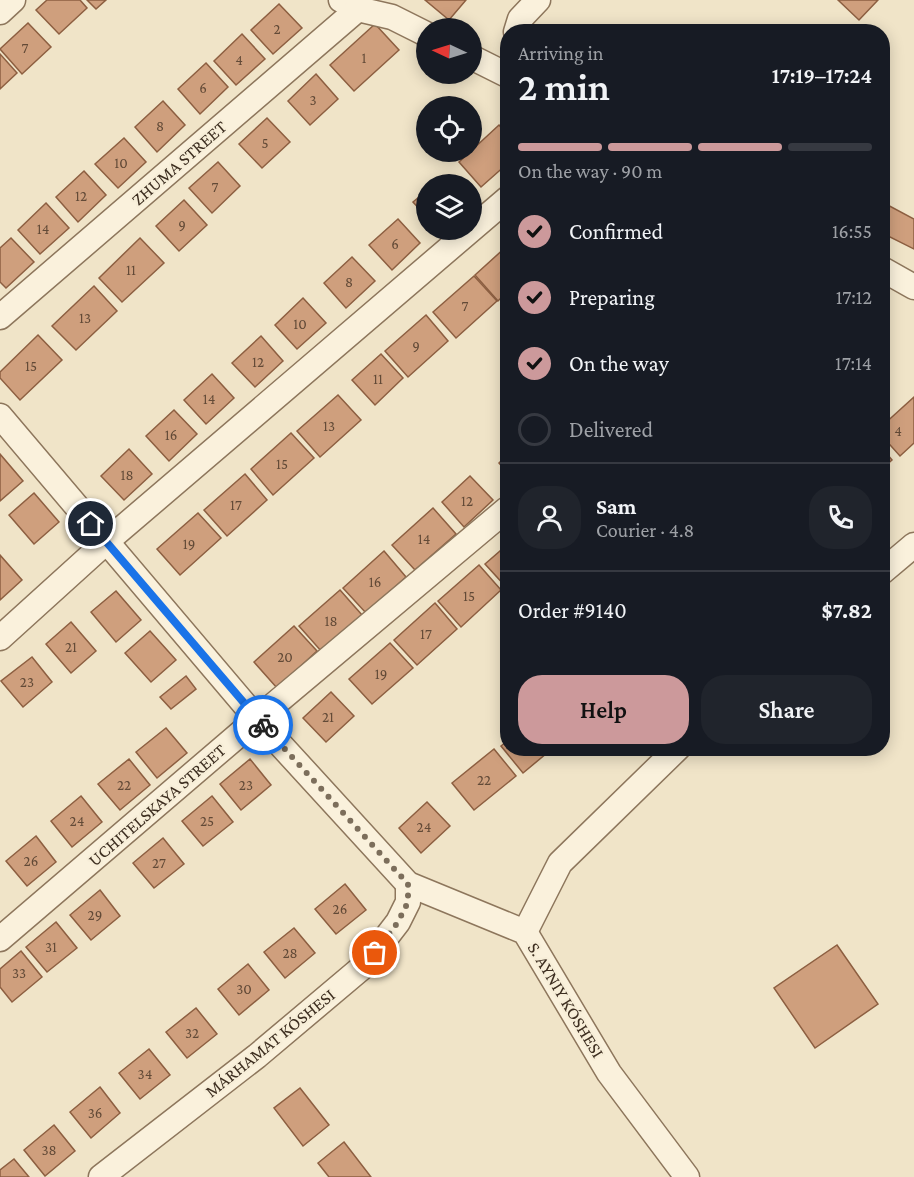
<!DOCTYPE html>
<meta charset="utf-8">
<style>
body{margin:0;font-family:"Crimson Pro",serif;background:#20242c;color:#f1f3f6;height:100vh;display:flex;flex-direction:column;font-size:22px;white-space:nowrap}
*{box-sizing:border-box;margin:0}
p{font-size:20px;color:#9ea1a6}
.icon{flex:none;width:33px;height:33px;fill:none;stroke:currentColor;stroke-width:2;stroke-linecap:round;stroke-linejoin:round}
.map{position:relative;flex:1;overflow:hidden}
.side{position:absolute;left:500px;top:24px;width:390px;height:732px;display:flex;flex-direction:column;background:#171b24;border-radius:24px;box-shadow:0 3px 15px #0003}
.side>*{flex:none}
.needle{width:39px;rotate:274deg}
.fabs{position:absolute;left:416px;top:18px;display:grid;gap:12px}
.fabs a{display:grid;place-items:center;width:66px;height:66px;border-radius:50%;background:#171b24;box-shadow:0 3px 15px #0003;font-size:30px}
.pin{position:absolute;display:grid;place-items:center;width:51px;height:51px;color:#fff;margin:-26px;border:3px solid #fff;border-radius:50%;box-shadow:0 2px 6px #0007}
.courier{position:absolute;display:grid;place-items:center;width:60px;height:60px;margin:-30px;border:4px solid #1a73e8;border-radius:50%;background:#fff;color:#222;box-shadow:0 2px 8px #0007}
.head em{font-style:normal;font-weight:600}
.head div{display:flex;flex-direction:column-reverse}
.head{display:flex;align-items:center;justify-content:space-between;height:102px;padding:0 18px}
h1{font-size:39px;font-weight:600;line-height:45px}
.bar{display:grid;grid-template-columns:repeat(4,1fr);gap:9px 6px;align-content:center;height:72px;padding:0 18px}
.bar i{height:8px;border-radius:4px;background:#363941}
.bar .selected{background:#cc999b}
.bar p{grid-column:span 4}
.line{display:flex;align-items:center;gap:15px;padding:0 18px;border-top:2px solid #363941}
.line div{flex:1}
.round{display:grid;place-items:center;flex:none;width:63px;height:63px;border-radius:24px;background:#20242c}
ol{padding:0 18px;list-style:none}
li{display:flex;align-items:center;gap:18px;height:66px}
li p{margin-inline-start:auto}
li .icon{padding:6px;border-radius:50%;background:#cc999b;color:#111;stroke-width:4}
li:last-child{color:#9ea1a6}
li i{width:33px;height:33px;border:3px solid #363941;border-radius:50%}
.action{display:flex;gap:12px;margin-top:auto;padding:12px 18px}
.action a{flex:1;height:69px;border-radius:24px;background:#cc999b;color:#111;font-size:24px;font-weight:600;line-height:69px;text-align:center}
.action a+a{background:#20242c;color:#f1f3f6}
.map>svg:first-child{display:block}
.building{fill:#cf9f7d;stroke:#8d5f41;stroke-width:1.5}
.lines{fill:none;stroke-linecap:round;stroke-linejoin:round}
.minor-casing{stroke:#8d765c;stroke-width:27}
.minor{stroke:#faf1dc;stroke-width:24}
.done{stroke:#7c6e5b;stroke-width:6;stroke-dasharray:0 10.8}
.route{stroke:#1a73e8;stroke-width:8}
.labels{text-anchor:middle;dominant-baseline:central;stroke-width:4.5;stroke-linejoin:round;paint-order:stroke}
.number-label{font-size:15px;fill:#624a37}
.street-label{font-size:18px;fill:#3d2e20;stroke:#f7eed8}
</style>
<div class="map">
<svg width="914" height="1177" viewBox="0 0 914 1177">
<rect width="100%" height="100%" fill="#f0e4c8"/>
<g class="building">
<path d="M47,0H80L87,8L59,34L36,10Z"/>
<path d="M87,0H106L96,9Z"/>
<path d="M425,0H466L449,20Z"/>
<path d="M838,0H878L859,20Z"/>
<path d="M279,4L302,28L273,54L251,30Z"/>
<path d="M28,23L51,47L22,74L0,49Z"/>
<path d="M375,24L399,50L354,91L330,65Z"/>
<path d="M242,34L265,59L236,85L214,61Z"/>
<path d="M0,54L17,73L0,89Z"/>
<path d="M206,63L228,87L200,114L178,89Z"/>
<path d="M316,74L338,99L310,125L288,101Z"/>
<path d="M163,101L185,125L157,152L135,127Z"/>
<path d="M267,118L290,142L262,168L239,144Z"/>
<path d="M499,125L507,134V164L481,187L459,162Z"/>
<path d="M124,138L146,162L118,188L95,164Z"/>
<path d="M218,162L240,186L212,213L189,188Z"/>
<path d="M84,171L106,195L78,222L56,197Z"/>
<path d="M442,176L450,184H433Z"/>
<path d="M426,191V216L413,202Z"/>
<path d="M184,200L207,225L179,251L156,226Z"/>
<path d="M882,202L914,219V249L882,233Z"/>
<path d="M46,203L69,228L40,254L18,230Z"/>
<path d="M398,219L420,243L392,270L369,245Z"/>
<path d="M11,238L34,262L6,288L0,282V248Z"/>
<path d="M140,238L164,263L122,302L99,278Z"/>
<path d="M507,246V292L498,301L475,275Z"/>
<path d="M352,257L375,281L346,308L324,283Z"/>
<path d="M474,276L497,301L456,338L433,312Z"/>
<path d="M94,286L117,311L76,350L52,326Z"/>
<path d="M303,298L326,323L297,349L275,325Z"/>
<path d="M426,315L448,341L408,377L385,351Z"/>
<path d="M38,335L62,360L20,400L0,378V372Z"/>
<path d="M261,336L283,361L255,387L232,363Z"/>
<path d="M381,354L403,378L375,405L352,380Z"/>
<path d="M212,374L234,398L206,424L184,400Z"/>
<path d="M338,395L361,420L320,457L297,431Z"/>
<path d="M914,397V443L900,456L882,436V426Z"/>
<path d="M174,410L197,434L169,461L146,436Z"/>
<path d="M291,433L314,458L273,495L251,469Z"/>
<path d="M882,448L892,460L882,469Z"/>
<path d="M129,449L152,474L124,500L101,476Z"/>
<path d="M0,454L23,481L0,501Z"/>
<path d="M507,455V472L499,463Z"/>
<path d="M245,474L267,500L227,536L204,510Z"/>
<path d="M470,476L493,500L464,527L442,502Z"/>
<path d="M34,493L59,522L34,544L9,515Z"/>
<path d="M433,508L456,534L415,570L392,545Z"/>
<path d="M198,513L221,538L180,575L157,549Z"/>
<path d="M507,545V588L485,564Z"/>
<path d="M384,551L406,577L366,613L343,588Z"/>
<path d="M0,555L22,580L0,600Z"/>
<path d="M479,565L501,590L461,627L438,601Z"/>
<path d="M340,590L362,615L322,652L299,626Z"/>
<path d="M116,591L141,620L116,642L91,612Z"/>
<path d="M435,603L457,629L417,665L394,640Z"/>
<path d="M71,622L96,651L71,673L46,644Z"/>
<path d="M294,626L317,651L277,688L254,662Z"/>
<path d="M150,631L176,660L151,682L125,653Z"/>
<path d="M390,643L413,668L372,704L349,679Z"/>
<path d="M32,657L52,682L23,707L1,681Z"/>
<path d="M186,676L196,689L171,709L160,697Z"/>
<path d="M331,692L354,716L326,742L303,718Z"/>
<path d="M166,728L187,753L157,778L136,752Z"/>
<path d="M507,741V748H553L523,773L501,746Z"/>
<path d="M494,749L516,776L474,810L452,783Z"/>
<path d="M129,759L150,785L120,810L98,784Z"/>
<path d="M250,759L271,785L241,810L220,784Z"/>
<path d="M81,796L102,822L72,847L51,821Z"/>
<path d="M212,796L233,822L203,846L182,821Z"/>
<path d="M427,802L450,826L421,853L399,828Z"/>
<path d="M36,836L56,862L27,886L6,861Z"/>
<path d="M163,838L184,864L154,888L133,863Z"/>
<path d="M345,884L366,910L336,934L315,909Z"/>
<path d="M100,890L120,916L91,940L70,915Z"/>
<path d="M56,922L77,948L47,972L26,947Z"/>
<path d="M294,928L315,953L285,978L264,952Z"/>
<path d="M837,945L878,1004L815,1048L774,988Z"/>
<path d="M21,951L42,977L12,1002L0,987V969Z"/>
<path d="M248,964L269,990L239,1015L218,989Z"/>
<path d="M196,1008L217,1034L187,1058L166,1032Z"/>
<path d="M149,1049L170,1075L140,1099L119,1073Z"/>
<path d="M100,1087L120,1113L91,1138L70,1112Z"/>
<path d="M300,1088L329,1125L303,1146L274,1108Z"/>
<path d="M54,1125L75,1151L45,1176L24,1150Z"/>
<path d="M344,1142L371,1177H329L318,1163Z"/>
<path d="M14,1159L29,1177H0V1170Z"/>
</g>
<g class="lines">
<g class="minor-casing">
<g id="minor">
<path d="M341,0L358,9L392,17L426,34"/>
<path d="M0,12L13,0"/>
<path d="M516,32L520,19L538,0"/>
<path d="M471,57L507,75"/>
<path d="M882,269L914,287"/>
<path d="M0,317L358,9"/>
<path d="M0,416L257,719L408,884L525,932L609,1073L687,1177"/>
<path d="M882,572L914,545"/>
<path d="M0,638L106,542L507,199"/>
<path d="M525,932L560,863L678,748"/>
<path d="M0,939L257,719L507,509"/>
<path d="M101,1177L257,1056L365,965L398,922L408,902V884"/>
</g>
</g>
<use href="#minor" class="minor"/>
</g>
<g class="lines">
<path class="done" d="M263,725L408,884V902L398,922L375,953"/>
<path class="route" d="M91,524L263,725"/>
</g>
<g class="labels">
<g class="number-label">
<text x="277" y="29">2</text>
<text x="25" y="48">7</text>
<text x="364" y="58">1</text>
<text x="239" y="60">4</text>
<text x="203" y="88">6</text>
<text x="313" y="100">3</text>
<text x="160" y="126">8</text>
<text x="265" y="143">5</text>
<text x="121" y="163">10</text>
<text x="215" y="187">7</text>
<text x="81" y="196">12</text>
<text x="182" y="225">9</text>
<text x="43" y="229">14</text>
<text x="395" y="244">6</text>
<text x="131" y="270">11</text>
<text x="349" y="282">8</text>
<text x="465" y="306">7</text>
<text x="85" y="318">13</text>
<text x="300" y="324">10</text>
<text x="416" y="346">9</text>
<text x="258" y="362">12</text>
<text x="31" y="366">15</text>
<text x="378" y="379">11</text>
<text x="209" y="399">14</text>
<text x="329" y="426">13</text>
<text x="898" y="431">4</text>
<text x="171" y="435">16</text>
<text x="282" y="464">15</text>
<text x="127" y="475">18</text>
<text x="467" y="501">12</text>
<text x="236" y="505">17</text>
<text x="424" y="539">14</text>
<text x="189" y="544">19</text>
<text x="375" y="582">16</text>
<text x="469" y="596">15</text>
<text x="331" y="621">18</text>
<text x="426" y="634">17</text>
<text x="71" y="647">21</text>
<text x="285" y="657">20</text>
<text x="381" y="674">19</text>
<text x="27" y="682">23</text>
<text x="328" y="717">21</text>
<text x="484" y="780">22</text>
<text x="124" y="785">22</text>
<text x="246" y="785">23</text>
<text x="77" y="821">24</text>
<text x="207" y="821">25</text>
<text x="424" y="827">24</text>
<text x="31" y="861">26</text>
<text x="159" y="863">27</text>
<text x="340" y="909">26</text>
<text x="95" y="915">29</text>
<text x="51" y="947">31</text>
<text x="290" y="953">28</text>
<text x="19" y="973">33</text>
<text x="244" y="989">30</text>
<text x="192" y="1033">32</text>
<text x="145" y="1074">34</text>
<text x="95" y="1113">36</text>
<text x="49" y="1150">38</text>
</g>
<g class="street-label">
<text transform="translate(179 163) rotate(-41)">ZHUMA STREET</text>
<text transform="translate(157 805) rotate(-41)">UCHITELSKAYA STREET</text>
<text transform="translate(566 1000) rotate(59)">S. AYNIY KÓSHESI</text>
<text transform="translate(270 1043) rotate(-39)">MÁRHAMAT KÓSHESI</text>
</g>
</g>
</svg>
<div class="fabs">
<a><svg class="needle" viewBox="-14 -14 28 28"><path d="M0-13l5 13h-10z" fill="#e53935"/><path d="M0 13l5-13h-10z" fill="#9ea1a6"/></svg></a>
<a><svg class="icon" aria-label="locate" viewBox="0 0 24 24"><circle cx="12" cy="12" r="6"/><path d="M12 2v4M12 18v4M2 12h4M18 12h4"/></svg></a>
<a><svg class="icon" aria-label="layers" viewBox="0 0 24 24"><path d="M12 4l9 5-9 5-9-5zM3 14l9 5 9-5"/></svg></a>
</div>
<div class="pin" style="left:375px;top:953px;background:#ea580c"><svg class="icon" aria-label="bag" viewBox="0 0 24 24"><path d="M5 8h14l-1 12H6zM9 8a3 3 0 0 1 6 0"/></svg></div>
<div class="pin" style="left:91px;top:524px;background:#1f2937"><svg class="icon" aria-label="home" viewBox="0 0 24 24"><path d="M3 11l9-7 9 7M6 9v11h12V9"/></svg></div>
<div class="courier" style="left:263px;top:725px"><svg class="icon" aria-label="bike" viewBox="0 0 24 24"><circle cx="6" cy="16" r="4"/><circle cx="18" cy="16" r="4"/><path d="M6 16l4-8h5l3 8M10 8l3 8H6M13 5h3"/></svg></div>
<section class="side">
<div class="head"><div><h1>2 min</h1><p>Arriving in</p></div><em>17:19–17:24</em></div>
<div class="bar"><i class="selected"></i><i class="selected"></i><i class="selected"></i><i></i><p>On the way · 90 m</p></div>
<ol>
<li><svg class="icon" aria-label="check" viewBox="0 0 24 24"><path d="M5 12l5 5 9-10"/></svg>Confirmed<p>16:55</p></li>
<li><svg class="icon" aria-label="check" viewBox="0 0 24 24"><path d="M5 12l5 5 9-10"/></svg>Preparing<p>17:12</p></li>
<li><svg class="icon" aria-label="check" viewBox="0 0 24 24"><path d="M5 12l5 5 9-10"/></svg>On the way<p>17:14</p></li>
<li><i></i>Delivered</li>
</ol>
<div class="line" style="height:108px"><a class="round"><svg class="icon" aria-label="person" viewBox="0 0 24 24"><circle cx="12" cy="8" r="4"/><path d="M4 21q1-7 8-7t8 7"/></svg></a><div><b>Sam</b><p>Courier · 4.8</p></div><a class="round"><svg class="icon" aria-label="phone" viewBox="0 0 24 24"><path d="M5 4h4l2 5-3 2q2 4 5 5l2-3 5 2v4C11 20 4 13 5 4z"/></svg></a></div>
<div class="line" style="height:78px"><div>Order #9140</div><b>$7.82</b></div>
<div class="action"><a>Help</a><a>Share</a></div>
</section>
</div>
